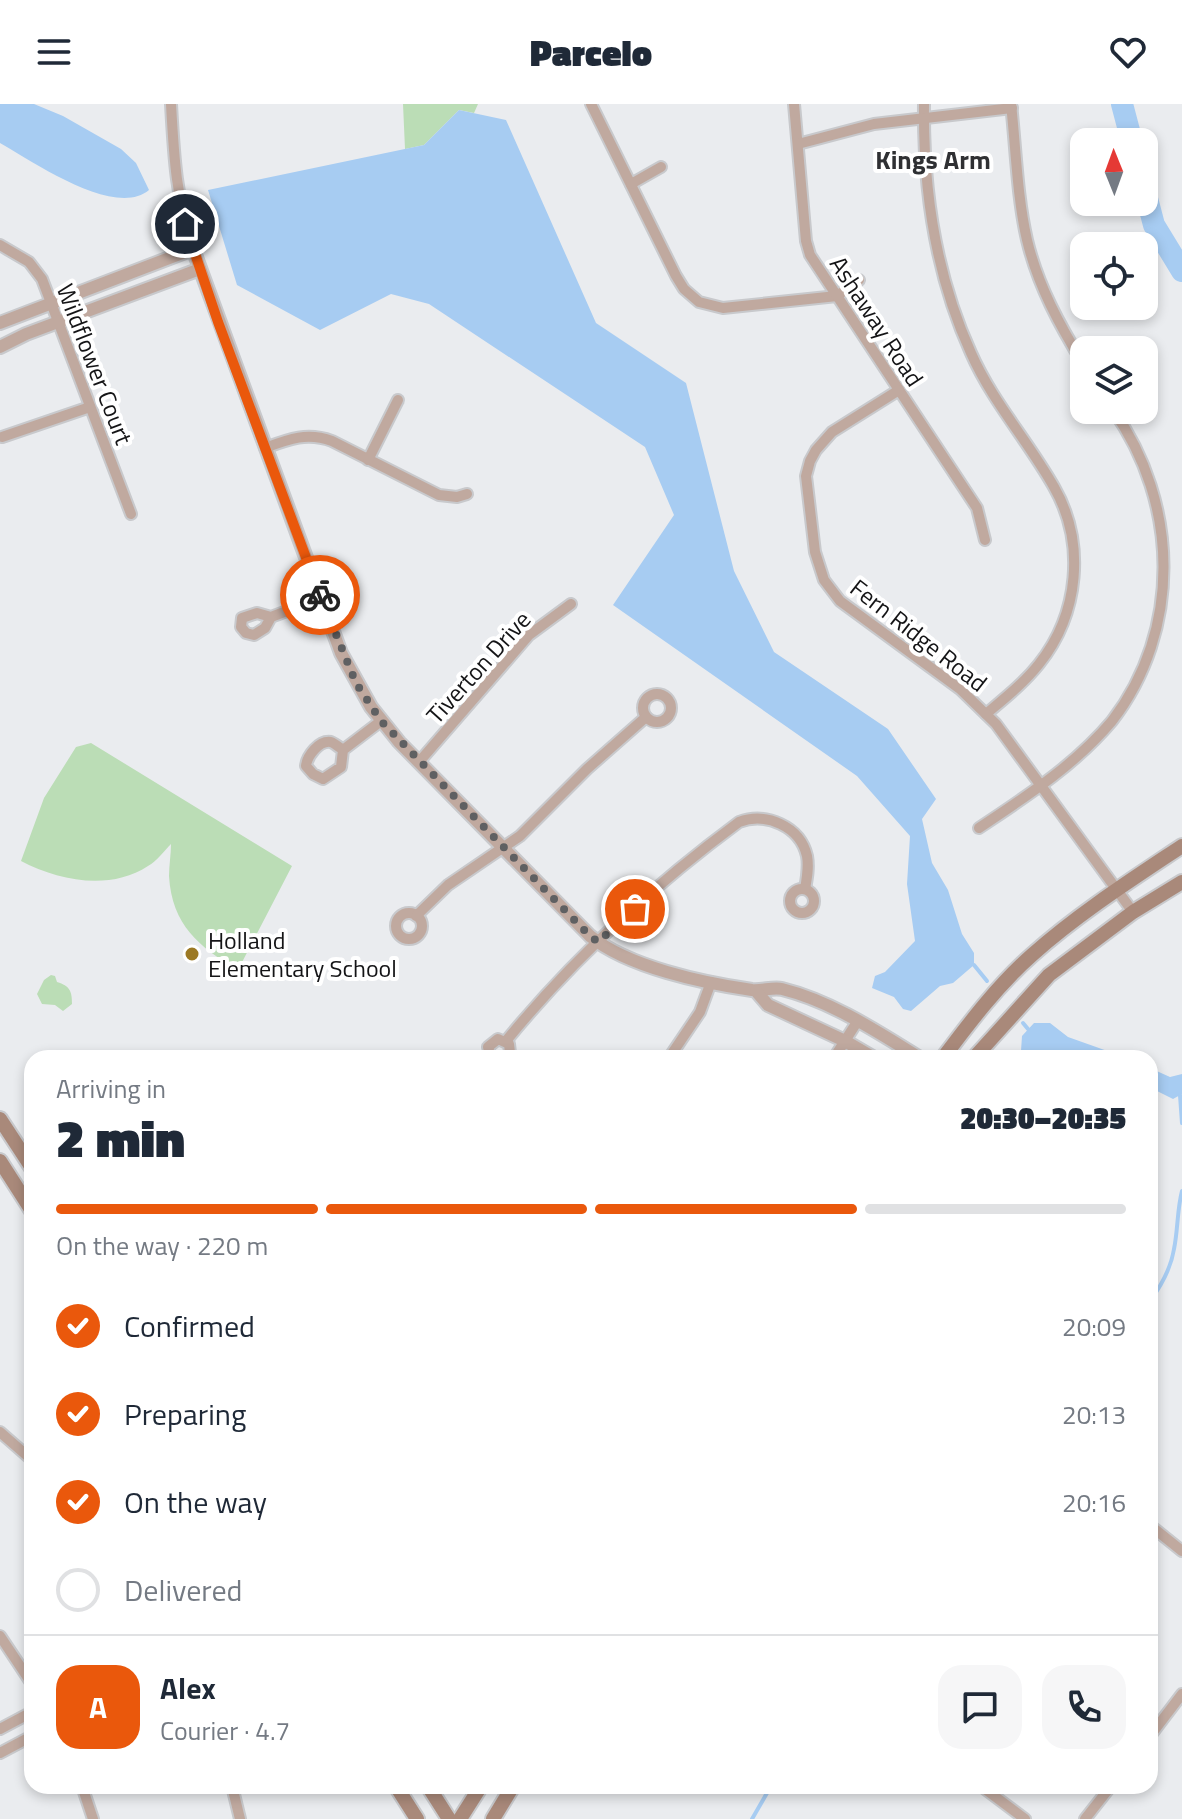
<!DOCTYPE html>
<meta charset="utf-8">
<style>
body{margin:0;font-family:"Titillium Web",sans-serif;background:#f6f6f7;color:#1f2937;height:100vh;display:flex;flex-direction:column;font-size:30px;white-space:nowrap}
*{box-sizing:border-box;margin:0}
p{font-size:26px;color:#747a83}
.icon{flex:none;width:44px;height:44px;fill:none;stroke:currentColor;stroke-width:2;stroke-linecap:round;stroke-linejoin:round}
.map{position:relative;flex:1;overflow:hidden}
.drawer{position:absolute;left:24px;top:946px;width:1134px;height:744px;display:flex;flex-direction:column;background:#fff;border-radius:24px;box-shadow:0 4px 12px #0003}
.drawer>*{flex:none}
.needle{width:52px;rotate:359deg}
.tools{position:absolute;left:1070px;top:24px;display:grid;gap:16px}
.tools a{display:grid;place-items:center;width:88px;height:88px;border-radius:16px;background:#fff;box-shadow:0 4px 12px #0003;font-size:40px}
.pin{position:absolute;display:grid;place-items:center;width:68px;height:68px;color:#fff;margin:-34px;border:4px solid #fff;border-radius:50%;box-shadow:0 2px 8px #0007}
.courier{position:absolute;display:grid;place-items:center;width:80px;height:80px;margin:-40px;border:6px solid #ea580c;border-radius:50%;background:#fff;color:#222;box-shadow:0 2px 10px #0007}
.headline em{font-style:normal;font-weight:800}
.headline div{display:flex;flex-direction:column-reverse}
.headline{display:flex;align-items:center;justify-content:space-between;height:136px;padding:0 32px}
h1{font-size:52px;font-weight:800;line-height:60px}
.bar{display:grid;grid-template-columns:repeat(4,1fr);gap:12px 8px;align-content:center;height:96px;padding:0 32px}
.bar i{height:10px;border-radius:6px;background:#e0e1e3}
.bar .selected{background:#ea580c}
.bar p{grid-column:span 4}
.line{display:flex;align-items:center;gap:20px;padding:0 32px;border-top:2px solid #e0e1e3}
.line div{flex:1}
.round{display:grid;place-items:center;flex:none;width:84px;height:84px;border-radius:24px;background:#f6f6f7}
ol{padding:0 32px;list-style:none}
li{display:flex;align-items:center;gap:24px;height:88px}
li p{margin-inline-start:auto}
li .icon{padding:8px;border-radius:50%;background:#ea580c;color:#fff;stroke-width:4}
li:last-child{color:#747a83}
li i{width:44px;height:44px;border:4px solid #e0e1e3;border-radius:50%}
header{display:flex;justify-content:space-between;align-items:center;height:104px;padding:0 32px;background:#fff;font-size:36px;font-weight:800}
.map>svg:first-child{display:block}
.green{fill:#bbddb6}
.water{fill:#a7ccf2}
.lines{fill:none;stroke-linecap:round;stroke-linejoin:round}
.stream{stroke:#a7ccf2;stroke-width:4}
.river{stroke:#a7ccf2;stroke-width:22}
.minor-casing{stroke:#c8c9cc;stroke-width:14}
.tertiary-casing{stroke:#c8c9cc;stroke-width:16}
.secondary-casing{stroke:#c8c9cc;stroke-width:18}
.minor{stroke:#c0a99f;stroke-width:10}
.tertiary{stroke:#c0a99f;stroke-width:12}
.secondary{stroke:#a9897a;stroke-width:14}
.done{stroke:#5f6062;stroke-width:8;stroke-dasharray:0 14.4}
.route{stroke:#ea580c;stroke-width:10}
.poi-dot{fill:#9c7924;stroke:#fff;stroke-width:3}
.labels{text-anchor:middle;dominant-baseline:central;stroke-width:8;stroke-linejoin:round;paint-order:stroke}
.street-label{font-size:24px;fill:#141416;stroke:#fff}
.poi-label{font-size:24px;fill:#141416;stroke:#fff;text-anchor:start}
.neighbourhood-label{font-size:26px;font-weight:bold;fill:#2f3033;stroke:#fff}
</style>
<header><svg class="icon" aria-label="menu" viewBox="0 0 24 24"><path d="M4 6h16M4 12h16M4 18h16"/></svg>Parcelo<svg class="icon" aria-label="heart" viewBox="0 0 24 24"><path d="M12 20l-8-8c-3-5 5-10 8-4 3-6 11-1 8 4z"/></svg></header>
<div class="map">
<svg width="1182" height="1715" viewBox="0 0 1182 1715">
<rect width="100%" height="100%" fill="#eaecef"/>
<g class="green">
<path d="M403,0H478L474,9L459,6L424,41L405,45Z"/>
<path d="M91,639L292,762L238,866C199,843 172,821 169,772C169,762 171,750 171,740C164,747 157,757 148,762C110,787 59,777 21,757L44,694L76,643Z"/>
<path d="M51,871L55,872L57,878C70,882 72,887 72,900L63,907L55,901L42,900L37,890L44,876Z"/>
</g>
<g class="water">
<path d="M0,0H34L63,12L121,45L136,59L149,86C115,115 32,57 0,39Z"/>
<path d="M459,6L506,16L596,219L686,279L734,467L774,548L888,625L936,695L922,715L932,759L948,786L962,830L974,849V861L953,879L940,882L911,907L903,905L894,893L872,884L875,872L885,868L915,837L907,780L910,732L857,672L613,501L674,411L645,343L429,200L391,190L320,226L237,181L208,86L424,41Z"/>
<path d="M1034,919H1050L1068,933L1127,954H1028L1021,947L1022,932Z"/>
<path d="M1150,964L1170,973L1182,970V990L1173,995L1157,987L1150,986Z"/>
</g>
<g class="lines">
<g class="stream">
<path d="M974,861L987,877"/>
<path d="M1023,919L1028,925"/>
<path d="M1180,991L1182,1019"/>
<path d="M1150,1197C1161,1182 1171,1164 1174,1145C1178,1126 1177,1106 1182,1087"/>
<path d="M752,1715L771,1682"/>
</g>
<g class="river">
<path d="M1122,0L1132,38"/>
<path d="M1144,83L1154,121L1182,167"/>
</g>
<g class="minor-casing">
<g id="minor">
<path d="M171,0C174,54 176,93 193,145"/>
<path d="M591,0L676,172L684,185L699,198L723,204L837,192L859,176"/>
<path d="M794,0L806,137L810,151L977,404L985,436"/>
<path d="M924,0C923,86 935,170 971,249C992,297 1028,337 1054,383C1086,439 1079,510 1039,560C1024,579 1005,594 986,610"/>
<path d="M1011,0C1016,45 1017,92 1027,136C1038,182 1060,222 1084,261"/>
<path d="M798,40L874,20L1012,4"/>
<path d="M631,80L661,63"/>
<path d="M0,141L29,158L42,175L131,410"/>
<path d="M899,286L832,328L816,346L810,357L806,372L815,448L824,476L840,497L960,585L996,620L1133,808"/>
<path d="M2,333L90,303"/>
<path d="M265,344C289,335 307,328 332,337L439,391L457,393L467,390"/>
<path d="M368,356L398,296"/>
<path d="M271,513L265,524L254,531L246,529L241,523L242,514L257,509L271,513L321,494"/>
<circle cx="657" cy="604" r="14"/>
<path d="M343,646C342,645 332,638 331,638C319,636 307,652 306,662L313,670L323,675L341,663L343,646L381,617"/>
<path d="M419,658L529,531L571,500"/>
<path d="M979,724C1027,692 1075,661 1112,617C1182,526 1179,399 1113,306"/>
<circle cx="802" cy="797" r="12"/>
<circle cx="409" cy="822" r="13"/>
<path d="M416,812L448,781L520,732L587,665L646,613"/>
<path d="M506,937C573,855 654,781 739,718C766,708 800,722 807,752C809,763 807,774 805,785"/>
<path d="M491,954L488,943L498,935L509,940L510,949L507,954"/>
<path d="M669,954L700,908L711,878"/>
<path d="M834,954L857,918"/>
<path d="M0,1328L32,1356"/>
<path d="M1151,1422L1182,1447"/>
<path d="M0,1532L32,1580"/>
<path d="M0,1625L32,1608"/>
<path d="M1150,1632L1182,1590"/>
<path d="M0,1649L32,1632"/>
<path d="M82,1682L93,1715"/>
<path d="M232,1682L240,1715"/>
<path d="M981,1682L1025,1715"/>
<path d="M1085,1715L1111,1682"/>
</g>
</g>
<g class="tertiary-casing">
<g id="tertiary">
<path d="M0,219L193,145L341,549L371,603L399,638L590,832C628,863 703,879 752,886C762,887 773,883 782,885C831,897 878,928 920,954"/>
<path d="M0,243L26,230L200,165"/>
<path d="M756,887L768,901L845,937L874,954"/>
</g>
</g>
<g class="secondary-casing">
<g id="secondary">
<path d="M943,954C970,918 998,881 1032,851C1078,810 1131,776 1182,742"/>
<path d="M974,954L1049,871L1133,808L1182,778"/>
<path d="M0,1015L32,1064"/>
<path d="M0,1057L32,1107"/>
<path d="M396,1682L417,1715"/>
<path d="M428,1682L449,1715"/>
<path d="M460,1715L481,1682"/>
<path d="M493,1715L513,1682"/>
</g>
</g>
<use href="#minor" class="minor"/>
<use href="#tertiary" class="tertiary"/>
<use href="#secondary" class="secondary"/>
</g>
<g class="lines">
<path class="done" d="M320,491L356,579L381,617L590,832L598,838L635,805"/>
<path class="route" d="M185,120L218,218L320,491"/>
</g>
<circle class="poi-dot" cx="192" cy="850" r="8"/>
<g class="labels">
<g class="street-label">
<text transform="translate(877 217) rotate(57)">Ashaway Road</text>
<text transform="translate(95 260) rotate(69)">Wildflower Court</text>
<text transform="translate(919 531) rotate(38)">Fern Ridge Road</text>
<text transform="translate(478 563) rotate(-48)">Tiverton Drive</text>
</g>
<g class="poi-label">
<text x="208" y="836">Holland<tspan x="208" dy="28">Elementary School</tspan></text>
</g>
<g class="neighbourhood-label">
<text x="933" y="55">Kings Arm</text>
</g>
</g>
</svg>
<div class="tools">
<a><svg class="needle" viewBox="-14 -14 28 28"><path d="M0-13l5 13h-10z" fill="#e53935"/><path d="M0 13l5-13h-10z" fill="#747a83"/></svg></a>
<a><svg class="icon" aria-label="locate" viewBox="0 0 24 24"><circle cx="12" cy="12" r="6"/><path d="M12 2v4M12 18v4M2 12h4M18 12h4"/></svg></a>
<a><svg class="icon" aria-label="layers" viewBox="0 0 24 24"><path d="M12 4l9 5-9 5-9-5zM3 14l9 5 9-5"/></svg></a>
</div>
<div class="pin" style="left:635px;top:805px;background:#ea580c"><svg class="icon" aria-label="bag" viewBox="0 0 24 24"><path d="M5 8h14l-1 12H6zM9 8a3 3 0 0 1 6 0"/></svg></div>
<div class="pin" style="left:185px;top:120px;background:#1f2937"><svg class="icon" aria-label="home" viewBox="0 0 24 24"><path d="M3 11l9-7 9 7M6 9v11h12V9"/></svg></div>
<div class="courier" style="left:320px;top:491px"><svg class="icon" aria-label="bike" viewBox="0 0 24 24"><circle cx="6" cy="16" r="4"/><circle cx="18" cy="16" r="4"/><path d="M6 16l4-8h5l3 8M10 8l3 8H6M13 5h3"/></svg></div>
<section class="drawer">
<div class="headline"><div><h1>2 min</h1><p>Arriving in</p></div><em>20:30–20:35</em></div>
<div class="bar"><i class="selected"></i><i class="selected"></i><i class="selected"></i><i></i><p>On the way · 220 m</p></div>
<ol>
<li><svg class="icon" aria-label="check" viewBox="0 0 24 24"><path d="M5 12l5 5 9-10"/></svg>Confirmed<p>20:09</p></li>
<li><svg class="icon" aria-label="check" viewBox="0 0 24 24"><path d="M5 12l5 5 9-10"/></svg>Preparing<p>20:13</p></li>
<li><svg class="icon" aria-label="check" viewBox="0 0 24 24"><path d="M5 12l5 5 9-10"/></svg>On the way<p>20:16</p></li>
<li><i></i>Delivered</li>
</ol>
<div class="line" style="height:144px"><b class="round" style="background:#ea580c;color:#fff">A</b><div><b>Alex</b><p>Courier · 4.7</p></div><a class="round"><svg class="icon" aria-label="chat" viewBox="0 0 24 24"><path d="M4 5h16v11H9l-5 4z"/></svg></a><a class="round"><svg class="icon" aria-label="phone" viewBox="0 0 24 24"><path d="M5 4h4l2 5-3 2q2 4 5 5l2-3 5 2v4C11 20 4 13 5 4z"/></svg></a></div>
</section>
</div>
